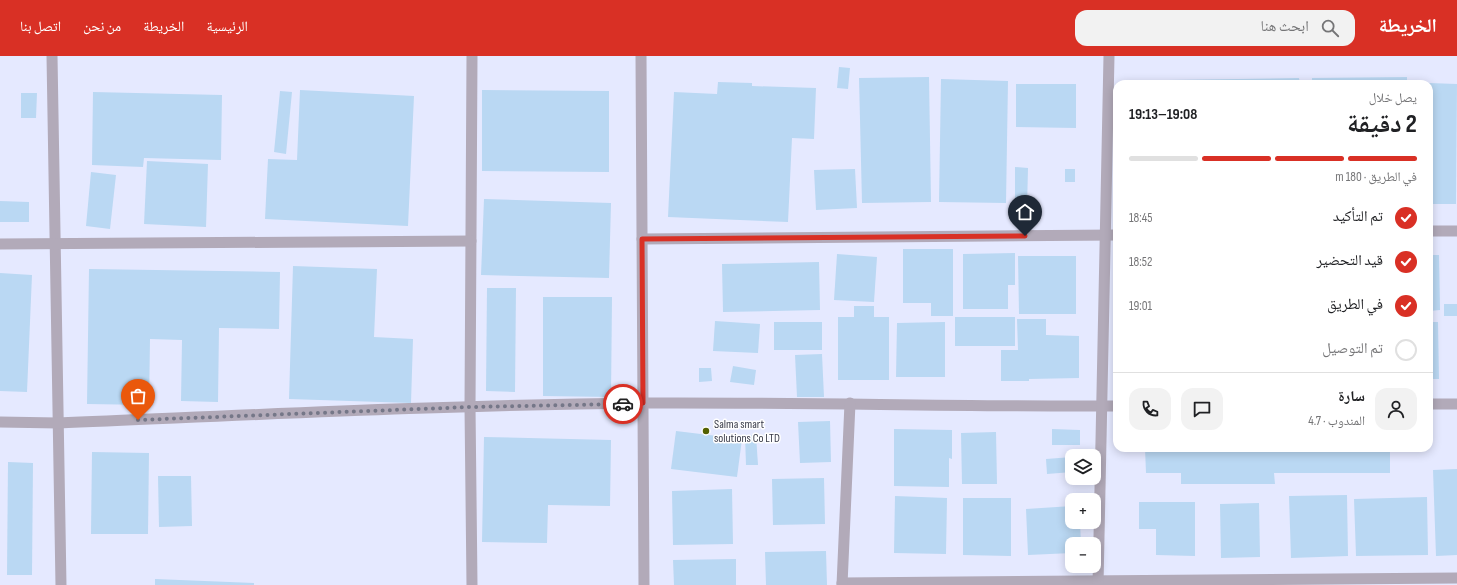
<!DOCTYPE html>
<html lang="ar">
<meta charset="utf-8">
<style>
body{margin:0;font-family:"Sofia Sans Condensed","Noto Naskh Arabic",sans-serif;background:#f2f2f2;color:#202124;direction:rtl;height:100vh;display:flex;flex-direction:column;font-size:15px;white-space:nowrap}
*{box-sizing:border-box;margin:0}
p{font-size:13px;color:#757577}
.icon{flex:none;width:22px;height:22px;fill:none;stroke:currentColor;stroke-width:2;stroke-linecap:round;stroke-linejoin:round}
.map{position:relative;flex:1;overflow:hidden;direction:ltr}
.side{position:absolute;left:1113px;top:24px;width:320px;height:372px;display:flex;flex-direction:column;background:#fff;border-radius:12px;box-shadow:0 2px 10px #0003;direction:rtl}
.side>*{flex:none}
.fabs{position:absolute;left:1065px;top:393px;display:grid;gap:8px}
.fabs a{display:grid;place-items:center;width:36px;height:36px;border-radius:8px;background:#fff;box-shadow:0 2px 10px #0003;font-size:20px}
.pin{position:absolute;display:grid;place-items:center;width:34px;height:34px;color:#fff;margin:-41px -17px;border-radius:50% 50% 50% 0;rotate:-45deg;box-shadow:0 0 4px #0007}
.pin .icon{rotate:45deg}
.courier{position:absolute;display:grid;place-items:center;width:40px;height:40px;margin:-20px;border:3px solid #d93025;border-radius:50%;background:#fff;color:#222;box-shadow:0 1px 5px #0007}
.overview em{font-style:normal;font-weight:700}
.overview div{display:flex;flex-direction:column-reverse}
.overview{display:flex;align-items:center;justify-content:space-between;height:68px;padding:0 16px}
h1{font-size:26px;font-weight:700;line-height:30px}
.bar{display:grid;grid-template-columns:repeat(4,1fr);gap:6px 4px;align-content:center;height:48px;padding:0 16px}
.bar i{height:5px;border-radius:3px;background:#e0e0e0}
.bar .active{background:#d93025}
.bar p{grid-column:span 4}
.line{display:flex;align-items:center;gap:10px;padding:0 16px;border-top:1px solid #e0e0e0}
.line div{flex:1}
.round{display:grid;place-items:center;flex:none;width:42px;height:42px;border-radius:12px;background:#f2f2f2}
ol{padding:0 16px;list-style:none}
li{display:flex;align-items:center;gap:12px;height:44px}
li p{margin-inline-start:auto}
li .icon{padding:4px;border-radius:50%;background:#d93025;color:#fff;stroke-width:4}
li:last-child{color:#757577}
li i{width:22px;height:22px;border:2px solid #e0e0e0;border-radius:50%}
header{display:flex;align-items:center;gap:24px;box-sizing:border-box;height:56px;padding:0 20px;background:#d93025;color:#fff}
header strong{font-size:19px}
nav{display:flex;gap:22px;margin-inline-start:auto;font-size:14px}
.search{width:280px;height:36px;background:#f2f2f2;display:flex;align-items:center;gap:10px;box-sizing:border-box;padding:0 14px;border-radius:12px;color:#757577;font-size:15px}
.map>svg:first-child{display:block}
.building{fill:#bad8f3}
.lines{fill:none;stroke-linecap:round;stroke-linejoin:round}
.minor{stroke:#b2aab9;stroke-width:11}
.done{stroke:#757788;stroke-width:4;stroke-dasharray:0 7.2}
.route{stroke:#d93025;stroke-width:5}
.poi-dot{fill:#536000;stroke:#fff;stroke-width:1.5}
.labels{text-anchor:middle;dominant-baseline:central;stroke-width:3;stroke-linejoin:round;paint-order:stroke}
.poi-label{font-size:12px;fill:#383a48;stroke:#fff;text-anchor:start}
</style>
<header>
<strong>الخريطة</strong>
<div class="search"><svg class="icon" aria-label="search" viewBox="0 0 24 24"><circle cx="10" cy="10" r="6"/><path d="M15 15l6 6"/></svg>ابحث هنا</div>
<nav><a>الرئيسية</a><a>الخريطة</a><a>من نحن</a><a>اتصل بنا</a></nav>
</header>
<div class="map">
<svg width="1457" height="529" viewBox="0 0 1457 529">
<rect width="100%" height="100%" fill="#e5e9ff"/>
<g class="building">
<path d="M839,11L850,12L848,33L837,32Z"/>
<path d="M929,21L931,146L862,147L859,22Z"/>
<path d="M1407,21V28H1312V22Z"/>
<path d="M1299,22L1300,28H1168V24Z"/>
<path d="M941,23L1008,25L1006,147L939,146Z"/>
<path d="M1156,25V28H1138V26Z"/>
<path d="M718,26L752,27V30L816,32L814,83L792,82L788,166L668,161L674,36L717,38Z"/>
<path d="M1429,27L1457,28L1456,148H1429Z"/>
<path d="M1016,28H1076V72L1016,71Z"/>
<path d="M300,34L414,40L408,170L265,163L268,103L297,104Z"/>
<path d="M482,34L609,35V116L482,115Z"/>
<path d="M280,35L292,36L286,98L274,96Z"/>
<path d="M93,36L222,39L221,104L144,102L143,111L92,109Z"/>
<path d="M21,37H37L36,62H21Z"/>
<path d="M147,105L208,108L206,171L144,168Z"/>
<path d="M1015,111L1028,112L1027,152L1015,151Z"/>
<path d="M855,113L857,152L816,154L814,114Z"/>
<rect x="1065" y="113" width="10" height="13"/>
<path d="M91,116L116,119L110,173L86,170Z"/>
<path d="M484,143L611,147L609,222L481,219Z"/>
<path d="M0,145L29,146V166H0Z"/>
<path d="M903,193H953V260H931V247H903Z"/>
<path d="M1015,197V229H1008V253H963V198Z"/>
<path d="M837,198L877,201L874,246L834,244Z"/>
<path d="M1429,199H1439L1440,254L1429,255Z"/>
<path d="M1018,200H1076V258H1019Z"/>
<path d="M819,206L820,254L723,256L722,208Z"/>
<path d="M293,210L377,213L374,281L413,283L411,347L289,343Z"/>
<path d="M89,213L280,216L279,273L219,272L218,346L181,345L182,284L150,283L149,349L87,348Z"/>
<path d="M0,217L32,219L27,336L0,335Z"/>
<path d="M487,232H516L515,336L486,335Z"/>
<path d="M543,241H612L611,341L543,340Z"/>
<rect x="1444" y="248" width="13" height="12"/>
<path d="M854,250H874V261H889V324H838V261H854Z"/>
<rect x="955" y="261" width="60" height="29"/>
<path d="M1017,263H1046V279L1079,280V322L1029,323V325H1001V294H1018Z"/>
<path d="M715,265L760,268L758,297L713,295Z"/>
<rect x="774" y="266" width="48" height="28"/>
<path d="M945,266V321H896L897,267Z"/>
<path d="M1429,266H1438L1439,323H1429Z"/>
<path d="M822,298L824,341H797L795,299Z"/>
<path d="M733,310L756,314L754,329L730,326Z"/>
<path d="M699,312H711L712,325L699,326Z"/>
<path d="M830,365L831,406L800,407L798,366Z"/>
<path d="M894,373L952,374V403L949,402V431L894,430Z"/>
<path d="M1052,373L1080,374V389H1052Z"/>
<path d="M676,375L742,383L737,421L671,413Z"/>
<path d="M996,376L997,428H962L961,377Z"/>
<path d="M756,379L758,409H746L745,380Z"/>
<path d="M484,381L611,384L610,450L548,449L547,487L482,486Z"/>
<path d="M1145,392H1390V417H1274L1275,428H1181V417H1146Z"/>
<path d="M92,396L149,397L148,478H91Z"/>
<path d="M1072,401V416L1047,418L1046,403Z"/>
<path d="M8,406L33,407L32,519H7Z"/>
<path d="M1457,413V499L1436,500L1433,414Z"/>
<path d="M158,420H191L192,470L159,471Z"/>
<path d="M824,422L825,468L773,469L772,423Z"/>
<path d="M732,433L733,488L673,489L672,435Z"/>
<path d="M1347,439L1348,500L1291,502L1289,440Z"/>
<path d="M895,440L947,442L946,498L894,497Z"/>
<path d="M1427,441L1428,499L1356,500L1354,443Z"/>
<path d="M963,442H1011V500L963,499Z"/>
<path d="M1139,446H1195V500L1156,499V473H1139Z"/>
<path d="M1259,447L1260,501L1221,502L1220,448Z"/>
<path d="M1072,450V466H1080L1081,488H1072V497L1028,499L1026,453Z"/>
<path d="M826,495L827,529H766L765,496Z"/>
<path d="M736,503V529H674L673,504Z"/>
<path d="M155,523L254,527V529H155Z"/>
</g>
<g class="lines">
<g class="minor">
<path d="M52,0L61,529"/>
<path d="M472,0L470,351L472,529"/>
<path d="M641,0L644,529"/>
<path d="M1429,175H1457"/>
<path d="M642,183L1117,179"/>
<path d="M0,188L471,185"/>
<path d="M1429,348H1457"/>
<path d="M0,366L58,367C253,359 448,349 643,347C801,346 959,351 1117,350"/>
<path d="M842,527L1457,522"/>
<path d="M842,529L850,347"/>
<path d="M1098,529L1109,0"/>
</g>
</g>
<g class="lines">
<path class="done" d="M138,364L470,351L623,348"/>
<path class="route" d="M623,348L643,347L642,183L1025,180"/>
</g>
<circle class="poi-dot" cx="706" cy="375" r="4"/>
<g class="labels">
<g class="poi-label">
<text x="714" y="368">Salma smart<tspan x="714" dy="14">solutions Co LTD</tspan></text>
</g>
</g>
</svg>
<div class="fabs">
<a><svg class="icon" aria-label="layers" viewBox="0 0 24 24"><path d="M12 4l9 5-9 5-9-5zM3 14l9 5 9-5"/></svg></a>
<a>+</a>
<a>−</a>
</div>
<div class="pin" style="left:138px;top:364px;background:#ea580c"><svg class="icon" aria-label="bag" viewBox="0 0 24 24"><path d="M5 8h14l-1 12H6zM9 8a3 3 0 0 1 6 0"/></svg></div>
<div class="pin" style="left:1025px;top:180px;background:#1f2937"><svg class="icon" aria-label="home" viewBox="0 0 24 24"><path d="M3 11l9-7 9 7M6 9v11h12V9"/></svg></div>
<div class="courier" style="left:623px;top:348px"><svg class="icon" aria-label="car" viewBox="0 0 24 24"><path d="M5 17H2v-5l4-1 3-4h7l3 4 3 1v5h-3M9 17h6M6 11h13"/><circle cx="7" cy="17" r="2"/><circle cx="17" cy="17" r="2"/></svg></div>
<section class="side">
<div class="overview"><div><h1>2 دقيقة</h1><p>يصل خلال</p></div><em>19:08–19:13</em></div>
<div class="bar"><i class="active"></i><i class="active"></i><i class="active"></i><i></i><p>في الطريق · 180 m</p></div>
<ol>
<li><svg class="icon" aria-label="check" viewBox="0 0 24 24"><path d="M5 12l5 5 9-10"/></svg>تم التأكيد<p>18:45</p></li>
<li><svg class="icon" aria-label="check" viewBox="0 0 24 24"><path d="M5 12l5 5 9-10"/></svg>قيد التحضير<p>18:52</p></li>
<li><svg class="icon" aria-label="check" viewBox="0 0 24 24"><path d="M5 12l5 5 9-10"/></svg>في الطريق<p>19:01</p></li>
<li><i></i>تم التوصيل</li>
</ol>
<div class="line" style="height:72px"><a class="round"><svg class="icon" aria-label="person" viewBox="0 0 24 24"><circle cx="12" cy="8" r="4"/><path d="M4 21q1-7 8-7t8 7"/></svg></a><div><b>سارة</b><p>المندوب · 4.7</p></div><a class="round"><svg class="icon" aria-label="chat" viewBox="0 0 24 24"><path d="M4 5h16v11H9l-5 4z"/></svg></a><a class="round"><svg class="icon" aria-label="phone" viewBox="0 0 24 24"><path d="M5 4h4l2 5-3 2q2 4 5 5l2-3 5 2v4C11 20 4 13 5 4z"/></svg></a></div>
</section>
</div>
